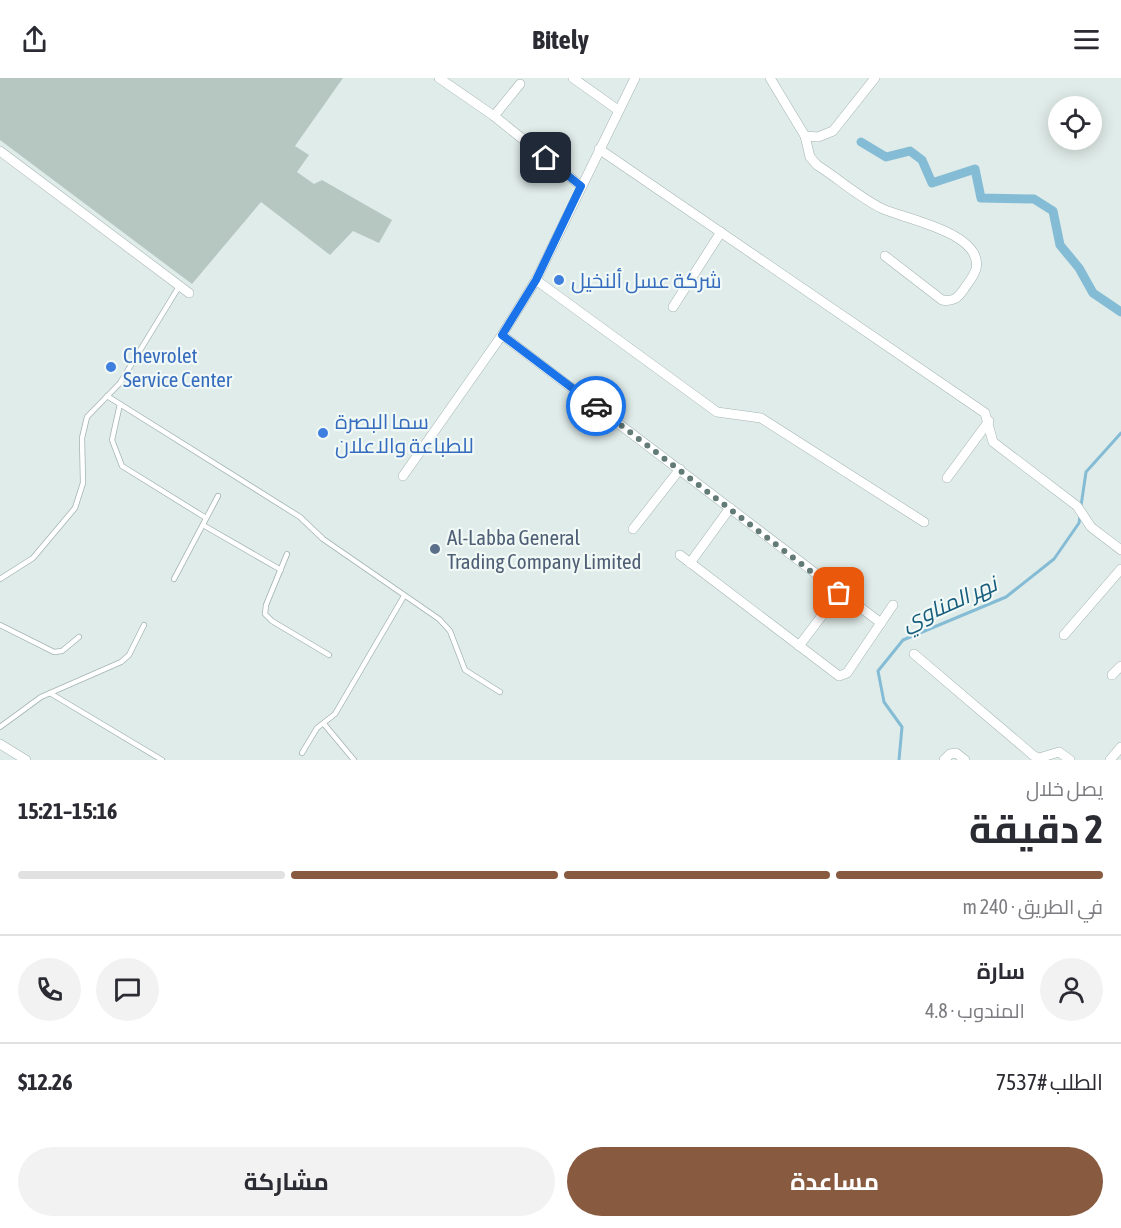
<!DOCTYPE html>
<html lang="ar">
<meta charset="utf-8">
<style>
body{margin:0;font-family:"Asap Condensed",Cairo,sans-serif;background:#f2f2f3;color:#2b2b33;direction:rtl;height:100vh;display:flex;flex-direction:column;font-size:22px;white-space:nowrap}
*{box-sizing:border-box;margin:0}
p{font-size:20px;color:#7c7c81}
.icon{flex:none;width:33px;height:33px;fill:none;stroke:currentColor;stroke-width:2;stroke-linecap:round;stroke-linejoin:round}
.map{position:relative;height:682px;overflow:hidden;direction:ltr}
.drawer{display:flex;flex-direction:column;background:#fff;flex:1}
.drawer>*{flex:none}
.tools{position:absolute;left:1048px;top:18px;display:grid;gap:12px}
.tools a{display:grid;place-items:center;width:54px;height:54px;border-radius:50%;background:#fff;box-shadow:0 3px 15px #0003;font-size:30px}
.pin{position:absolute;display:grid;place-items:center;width:51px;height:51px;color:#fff;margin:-26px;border-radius:12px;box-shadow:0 3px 9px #0006}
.courier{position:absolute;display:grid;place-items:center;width:60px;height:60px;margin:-30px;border:4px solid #1a73e8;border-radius:50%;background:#fff;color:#222;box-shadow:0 2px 8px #0007}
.summary em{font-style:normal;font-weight:700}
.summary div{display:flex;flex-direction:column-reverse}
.summary{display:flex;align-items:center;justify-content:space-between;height:102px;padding:0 18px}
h1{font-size:39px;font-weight:700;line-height:45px}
.bar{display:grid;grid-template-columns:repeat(4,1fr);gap:9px 6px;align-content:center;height:72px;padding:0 18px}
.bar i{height:8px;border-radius:4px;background:#e1e1e2}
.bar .on{background:#885a40}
.bar p{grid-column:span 4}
.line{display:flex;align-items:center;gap:15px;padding:0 18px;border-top:2px solid #e1e1e2}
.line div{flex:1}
.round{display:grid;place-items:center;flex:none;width:63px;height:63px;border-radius:32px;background:#f2f2f3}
.button{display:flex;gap:12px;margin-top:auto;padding:12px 18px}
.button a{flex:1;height:69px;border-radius:36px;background:#885a40;color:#fff;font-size:24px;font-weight:700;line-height:69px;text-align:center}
.button a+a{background:#f2f2f3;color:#2b2b33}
header{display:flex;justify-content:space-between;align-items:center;height:78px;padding:0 18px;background:#fff;font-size:27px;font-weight:700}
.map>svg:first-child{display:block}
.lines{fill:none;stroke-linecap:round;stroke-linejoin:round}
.stream{stroke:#85bcd5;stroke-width:3}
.canal{stroke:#85bcd5;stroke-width:9}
.building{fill:#b6c7c2}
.lane-casing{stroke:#a3b4b1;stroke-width:6}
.street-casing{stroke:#a3b4b1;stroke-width:10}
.lane{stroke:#fff;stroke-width:4.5}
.street{stroke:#fff;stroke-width:9}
.done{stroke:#637b77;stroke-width:6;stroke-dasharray:0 10.8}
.route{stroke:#1a73e8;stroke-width:8}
.shop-dot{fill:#3f7fe0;stroke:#f1f9f6;stroke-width:2}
.service-dot{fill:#5c6f8a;stroke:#f1f9f6;stroke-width:2}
.labels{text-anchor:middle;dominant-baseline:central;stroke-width:4.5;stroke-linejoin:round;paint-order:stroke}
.shop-label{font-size:21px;fill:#366cbe;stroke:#f1f9f6;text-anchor:start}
.service-label{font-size:21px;fill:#4e5e75;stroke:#f1f9f6;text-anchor:start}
.water-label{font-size:22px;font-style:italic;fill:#165c7d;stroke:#f1f9f6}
</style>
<header><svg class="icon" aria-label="menu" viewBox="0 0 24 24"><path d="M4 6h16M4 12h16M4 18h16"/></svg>Bitely<svg class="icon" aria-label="share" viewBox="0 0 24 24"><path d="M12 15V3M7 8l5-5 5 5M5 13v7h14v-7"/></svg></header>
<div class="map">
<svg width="1121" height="682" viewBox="0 0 1121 682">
<rect width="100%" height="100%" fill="#e0ece9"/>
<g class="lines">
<g class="stream">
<path d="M1081,428L1086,394L1121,355"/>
<path d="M899,682L902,649L884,624L878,593L903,562L1006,519L1054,481L1079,445L1080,438"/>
</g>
<path class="canal" d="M861,64L886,79L910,73L922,82L932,105L975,91L981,120L1034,121L1053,133L1060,167L1079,190L1093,215L1121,234"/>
</g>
<path class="building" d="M0,0H343L295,68L309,77L297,94L314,106L322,102L392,142L379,165L353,153L330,177L261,124L192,206L0,62Z"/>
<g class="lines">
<g class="lane-casing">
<g id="lane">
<path d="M107,318L300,439L323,461L439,541L450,553L465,592L500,614"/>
<path d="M120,326L112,362L122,388L206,440"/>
<path d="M203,447L281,492"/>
<path d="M287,476L266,527L265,536L272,543L329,577"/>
<path d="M0,501L33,480L75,430L83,405L82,360L87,339L120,305L180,207"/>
<path d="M174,501L218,418"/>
<path d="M0,547L54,574L62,573L79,559"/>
<path d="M50,615L162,682"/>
<path d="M324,646L354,682"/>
<path d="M0,649L41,619L121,584L129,577L144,547"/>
<path d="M302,675L317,650L335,636L404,518"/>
</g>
</g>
<g class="street-casing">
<g id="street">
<path d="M439,0L494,38L581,108"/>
<path d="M573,0L618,32"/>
<path d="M770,0L805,58L818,59L833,53L875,0"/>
<path d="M494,38L520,6"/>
<path d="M805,58L810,79L817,87C839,101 860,120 883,131C905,141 984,155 976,191C974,198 968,205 964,211C958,220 953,224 942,222L885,178"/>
<path d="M599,71L985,335L993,364L1077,428L1091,449L1121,472"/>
<path d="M0,73L189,215"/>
<path d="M536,202L717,334L761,340L924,444"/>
<path d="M673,229L721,154"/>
<path d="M502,257L881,545"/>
<path d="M403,398L502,257L536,202L635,0"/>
<path d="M947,400L989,343"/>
<path d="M633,451L680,391"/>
<path d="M680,477L839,598L847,595L893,527"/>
<path d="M690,485L730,430"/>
<path d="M1064,557L1121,491"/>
<path d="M799,568L839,515"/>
<path d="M914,576L1034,678L1039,680L1059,674L1070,682"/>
<path d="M1112,597L1121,588"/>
<path d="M0,666L26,682"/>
<path d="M944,682L950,676L956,675L965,682"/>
<path d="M1110,682L1121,669"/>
</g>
</g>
<use href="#lane" class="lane"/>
<use href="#street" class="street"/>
</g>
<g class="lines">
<path class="done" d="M596,328L839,515"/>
<path class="route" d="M546,80L581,108L536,202L502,257L596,328"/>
</g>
<g class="shop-dot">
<circle cx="559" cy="202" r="6"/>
<circle cx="111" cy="289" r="6"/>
<circle cx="323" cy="355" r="6"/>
</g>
<circle class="service-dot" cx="435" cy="471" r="6"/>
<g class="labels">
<g class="shop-label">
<text x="571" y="202">شركة عسل ألنخيل</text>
<text x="123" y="277">Chevrolet<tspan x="123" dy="24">Service Center</tspan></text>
<text x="335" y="343">سما البصرة<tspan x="335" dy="24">للطباعة والاعلان</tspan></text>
</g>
<g class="service-label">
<text x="447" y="459">Al-Labba General<tspan x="447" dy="24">Trading Company Limited</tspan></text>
</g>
<g class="water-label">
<text transform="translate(949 525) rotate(-24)">نهر المناوي</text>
</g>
</g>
</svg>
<div class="tools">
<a><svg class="icon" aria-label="locate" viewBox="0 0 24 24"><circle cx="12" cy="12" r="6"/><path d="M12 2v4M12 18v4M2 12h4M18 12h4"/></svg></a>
</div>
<div class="pin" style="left:839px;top:515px;background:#ea580c"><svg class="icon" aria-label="bag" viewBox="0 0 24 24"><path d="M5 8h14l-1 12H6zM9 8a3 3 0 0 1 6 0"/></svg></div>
<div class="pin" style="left:546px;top:80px;background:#1f2937"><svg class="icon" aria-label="home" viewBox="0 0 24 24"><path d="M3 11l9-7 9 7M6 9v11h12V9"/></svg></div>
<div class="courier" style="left:596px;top:328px"><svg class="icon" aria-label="car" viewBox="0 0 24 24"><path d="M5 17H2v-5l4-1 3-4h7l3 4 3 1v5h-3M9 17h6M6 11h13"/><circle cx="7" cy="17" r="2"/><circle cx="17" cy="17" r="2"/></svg></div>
</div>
<section class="drawer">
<div class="summary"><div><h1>2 دقيقة</h1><p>يصل خلال</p></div><em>15:16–15:21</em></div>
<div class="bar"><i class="on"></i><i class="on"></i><i class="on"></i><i></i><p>في الطريق · 240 m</p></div>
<div class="line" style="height:108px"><a class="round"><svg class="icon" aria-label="person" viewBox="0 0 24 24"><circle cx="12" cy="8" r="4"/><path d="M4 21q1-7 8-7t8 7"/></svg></a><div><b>سارة</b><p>المندوب · 4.8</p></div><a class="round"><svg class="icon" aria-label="chat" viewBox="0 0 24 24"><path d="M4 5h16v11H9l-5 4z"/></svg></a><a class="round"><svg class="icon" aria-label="phone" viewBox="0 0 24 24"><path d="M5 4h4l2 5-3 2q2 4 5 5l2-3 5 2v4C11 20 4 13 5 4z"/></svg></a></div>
<div class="line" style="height:78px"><div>الطلب #7537</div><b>$12.26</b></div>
<div class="button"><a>مساعدة</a><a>مشاركة</a></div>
</section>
